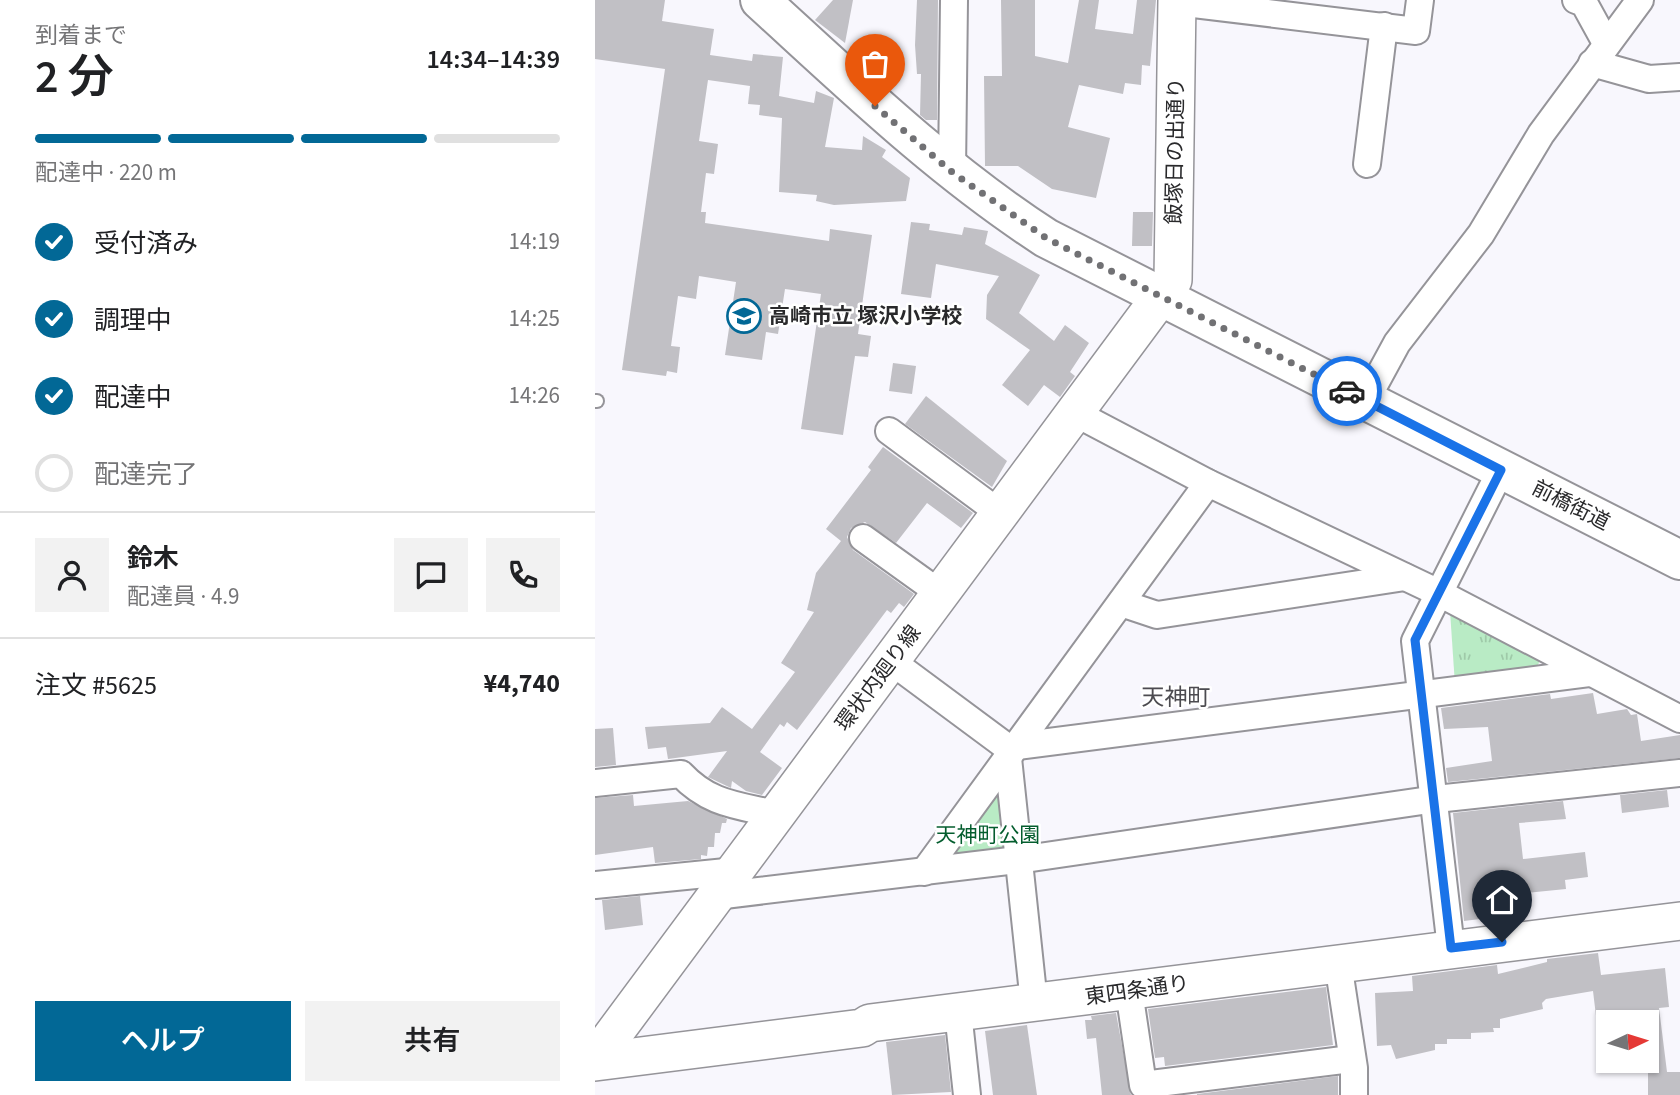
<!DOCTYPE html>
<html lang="ja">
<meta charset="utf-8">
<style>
body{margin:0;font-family:"Source Sans 3","Noto Sans JP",sans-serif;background:#f2f2f2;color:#202124;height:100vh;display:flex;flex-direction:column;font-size:26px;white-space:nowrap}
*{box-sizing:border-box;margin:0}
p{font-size:23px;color:#757577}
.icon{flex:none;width:38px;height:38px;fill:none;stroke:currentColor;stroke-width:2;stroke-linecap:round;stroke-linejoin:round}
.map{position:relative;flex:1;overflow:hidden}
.panel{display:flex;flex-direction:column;background:#fff;width:595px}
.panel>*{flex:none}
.needle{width:46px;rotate:86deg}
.controls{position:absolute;left:1001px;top:1010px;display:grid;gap:14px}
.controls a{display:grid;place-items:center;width:63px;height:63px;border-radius:0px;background:#fff;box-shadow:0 2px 5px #0004;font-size:35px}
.pin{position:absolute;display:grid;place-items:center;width:60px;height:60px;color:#fff;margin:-72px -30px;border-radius:50% 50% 50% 0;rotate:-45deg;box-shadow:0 0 7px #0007}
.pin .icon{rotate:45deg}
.courier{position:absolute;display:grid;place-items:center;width:70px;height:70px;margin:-35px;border:5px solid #1a73e8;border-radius:50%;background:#fff;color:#222;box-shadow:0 2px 9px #0007}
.overview em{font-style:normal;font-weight:600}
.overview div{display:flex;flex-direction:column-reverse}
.overview{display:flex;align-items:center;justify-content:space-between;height:119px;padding:0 35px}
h1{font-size:46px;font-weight:600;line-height:52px}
.bar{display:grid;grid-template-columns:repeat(4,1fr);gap:10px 7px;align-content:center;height:84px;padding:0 35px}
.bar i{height:9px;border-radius:5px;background:#e0e0e0}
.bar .current{background:#026896}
.bar p{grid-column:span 4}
.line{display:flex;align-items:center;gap:18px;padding:0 35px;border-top:2px solid #e0e0e0}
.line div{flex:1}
.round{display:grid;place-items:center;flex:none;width:74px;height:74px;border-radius:0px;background:#f2f2f2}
ol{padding:0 35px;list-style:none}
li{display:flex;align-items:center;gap:21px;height:77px}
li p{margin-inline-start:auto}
li .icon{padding:7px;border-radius:50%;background:#026896;color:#fff;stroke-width:4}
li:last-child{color:#757577}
li i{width:38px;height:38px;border:4px solid #e0e0e0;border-radius:50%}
.action{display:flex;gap:14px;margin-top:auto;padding:14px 35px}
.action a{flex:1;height:80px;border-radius:0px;background:#026896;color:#fff;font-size:28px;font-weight:600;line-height:80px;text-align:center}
.action a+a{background:#f2f2f2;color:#202124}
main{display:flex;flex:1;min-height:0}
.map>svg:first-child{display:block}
.grass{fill:url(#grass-tufts)}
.park{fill:#b9ebc5}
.building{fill:#c1c0c5}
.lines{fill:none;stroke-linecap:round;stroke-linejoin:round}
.lane-casing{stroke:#959499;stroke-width:16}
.street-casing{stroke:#959499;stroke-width:30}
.secondary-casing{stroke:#959499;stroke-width:40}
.primary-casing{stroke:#959499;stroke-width:42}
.lane{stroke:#fff;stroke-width:12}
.street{stroke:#fff;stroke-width:26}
.secondary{stroke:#fff;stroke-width:37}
.primary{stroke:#fff;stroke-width:38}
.done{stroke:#717174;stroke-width:7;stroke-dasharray:0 12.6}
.route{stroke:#1a73e8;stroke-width:9}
.labels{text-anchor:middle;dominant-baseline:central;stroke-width:5;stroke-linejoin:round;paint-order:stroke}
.street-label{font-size:21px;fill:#29292b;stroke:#fff}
.poi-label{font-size:21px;font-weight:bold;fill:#29292b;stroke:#fff;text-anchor:start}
.park-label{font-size:21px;fill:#045d2e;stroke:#fff}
.neighbourhood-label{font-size:23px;fill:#4c4b50;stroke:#fff}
</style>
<main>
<section class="panel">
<div class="overview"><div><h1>2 分</h1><p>到着まで</p></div><em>14:34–14:39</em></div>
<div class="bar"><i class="current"></i><i class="current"></i><i class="current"></i><i></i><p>配達中 · 220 m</p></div>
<ol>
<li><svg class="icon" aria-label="check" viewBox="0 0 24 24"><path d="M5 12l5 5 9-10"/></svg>受付済み<p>14:19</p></li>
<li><svg class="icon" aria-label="check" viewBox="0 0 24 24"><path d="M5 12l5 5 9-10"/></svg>調理中<p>14:25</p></li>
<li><svg class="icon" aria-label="check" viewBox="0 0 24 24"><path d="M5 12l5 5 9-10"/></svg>配達中<p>14:26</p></li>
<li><i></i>配達完了</li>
</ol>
<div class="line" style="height:126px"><a class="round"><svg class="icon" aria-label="person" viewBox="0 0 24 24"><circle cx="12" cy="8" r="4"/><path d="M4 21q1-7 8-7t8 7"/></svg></a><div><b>鈴木</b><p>配達員 · 4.9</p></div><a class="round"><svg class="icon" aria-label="chat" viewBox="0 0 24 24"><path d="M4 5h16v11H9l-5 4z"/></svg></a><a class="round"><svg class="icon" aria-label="phone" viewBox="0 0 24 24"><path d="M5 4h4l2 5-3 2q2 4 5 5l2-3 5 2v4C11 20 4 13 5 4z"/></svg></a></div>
<div class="line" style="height:91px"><div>注文 #5625</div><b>¥4,740</b></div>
<div class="action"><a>ヘルプ</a><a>共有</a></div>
</section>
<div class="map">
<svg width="1085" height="1095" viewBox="0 0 1085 1095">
<defs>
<pattern id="grass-tufts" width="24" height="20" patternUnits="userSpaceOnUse" patternTransform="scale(1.75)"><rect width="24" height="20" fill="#b9ebc5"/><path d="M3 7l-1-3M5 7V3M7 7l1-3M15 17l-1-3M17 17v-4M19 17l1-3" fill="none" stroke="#9fcaa9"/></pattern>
</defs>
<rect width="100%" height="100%" fill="#f8f7fd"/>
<path class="grass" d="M855,611L943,656L944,663L936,674L860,685Z"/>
<path class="park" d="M411,767L420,857L339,867Z"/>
<g class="building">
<path d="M0,0H70L67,21L119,29L115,55L157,61L158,54L188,57L184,96L219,103L221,91L239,98L230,147L267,150L268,136L291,150L287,157L315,178L311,201L239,205L221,201L222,195L184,192L187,118L164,115L165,105L153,104L155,86L113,80L104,141L123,144L119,174L111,173L106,212H111L110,223L234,241L235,229L277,235L263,334L276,336L273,357L260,356L248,435L206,429L226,294L190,289L183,334L171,332L167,360L130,355L141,282L104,276L101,299L83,296L76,346L85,347L82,373L72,371L71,376L27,370L70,69L0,59Z"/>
<path d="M238,0H258L250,43L220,20Z"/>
<path d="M322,0H343L342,120H331L325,115L326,74H322L320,45Z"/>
<path d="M406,0H440V56L473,63L484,0H504L500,29L538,34L542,0H561L555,66L547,65L546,85L530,83L528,94L484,85L473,127L515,138L501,198L457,189L423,166H390L389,76H407Z"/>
<path d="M538,212H558L557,246H537Z"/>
<path d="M316,222L335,224L334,230L367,235L369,227L393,231L390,244L445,275L424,313L459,341L470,325L494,343L475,372L480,376L465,397L449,385L433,406L407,385L435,350L391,319L392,295L404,276L341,264L336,298L306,294Z"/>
<path d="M298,363L321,366L317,394L294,391Z"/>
<path d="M331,396L412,461L397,487L310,424Z"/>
<path d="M288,447L378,513L366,528L332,503L301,543L270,522L256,528L252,537L258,550L319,594L309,607L304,603L296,613L292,610L202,730L192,722L189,727L185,724L165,752L187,768L167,795L151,791L137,781L136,788L113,777L132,751L73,759L71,747L53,749L50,727L115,723L127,707L157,729L200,672L186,663L219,612L212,610L221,573L246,541L231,529L276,470L273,467Z"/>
<path d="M998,693L1002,714L1032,709L1036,715L1042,714L1046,741L1085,735V758L853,782L851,768L897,761L893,727L849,729L846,708L955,694L956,699Z"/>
<path d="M18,728L21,765L0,767V729Z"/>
<path d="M1072,790L1074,807L1027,813L1025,795Z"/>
<path d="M38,795L39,806L93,801L132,819L131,823H127L125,833H120L119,847H113L112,856L106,855V859L60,863L58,847L0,855V798Z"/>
<path d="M968,801L971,819L924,823L928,859L990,852L993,877L970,880L971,889L931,893L934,913L869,921L858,813Z"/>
<path d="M45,896L48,925L10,930L7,900Z"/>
<path d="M1003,953L1006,975L1070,968L1074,1007L1064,1008L1072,1072H1085V1095H1053V1022H1025L1024,1014L1001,1016L998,991L951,999L947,1003L948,1009L905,1019V1028H898L899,1032L876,1033V1039H852V1044H840V1050L801,1059L796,1045L782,1046L780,993L818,991L817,976L902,965L903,974L952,962V959Z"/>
<path d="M731,987L738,1045L570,1066L569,1057L560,1058L553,1009Z"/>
<path d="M521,1013L536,1095H507L501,1038L492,1039L490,1020H497L496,1016Z"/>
<path d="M432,1025L442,1095H398L390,1031Z"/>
<path d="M350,1035L356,1092L297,1095L291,1042Z"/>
<path d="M743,1076V1095H602V1094Z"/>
</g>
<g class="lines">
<g class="lane-casing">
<path id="lane" d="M0,401H2"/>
</g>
<g class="street-casing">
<g id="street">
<path d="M981,0L989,3L1011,43"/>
<path d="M582,2L821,31L825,0"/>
<path d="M997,63L1054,79L1085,77"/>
<path d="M772,164L789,26"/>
<path d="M357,172L359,0"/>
<path d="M771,400L802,343L886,234L946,134L1045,0"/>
<path d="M480,413L613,483L844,593L1085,719"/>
<path d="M294,431L406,514"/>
<path d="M268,538L346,594"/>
<path d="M526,603L562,615L810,577"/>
<path d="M296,661L416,750"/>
<path d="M422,746L994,673"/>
<path d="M413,758L439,1003"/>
<path d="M0,783L86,774C114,804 142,805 180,814"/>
<path d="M329,872L613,483"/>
<path d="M0,885L141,871"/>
<path d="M121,896L423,860L841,799L1085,773"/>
<path d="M856,948L820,641L906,470"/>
<path d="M743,963L759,1068V1095"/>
<path d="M534,991L548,1085L756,1059"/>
<path d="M363,1012L372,1095"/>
</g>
</g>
<g class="secondary-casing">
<g id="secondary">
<path d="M0,1059L578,280L582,0"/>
<path d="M0,1062L267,1028L275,1023L1085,921"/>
</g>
</g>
<g class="primary-casing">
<path id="primary" d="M165,0C257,84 346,170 451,238L1085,560"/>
</g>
<use href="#lane" class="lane"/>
<use href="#street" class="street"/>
<use href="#secondary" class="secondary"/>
<use href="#primary" class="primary"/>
</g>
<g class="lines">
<path class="done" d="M280,106L357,172L451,238L752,391"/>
<path class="route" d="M752,391L906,470L820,640L856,948L907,942"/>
</g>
<defs>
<g id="school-ring" transform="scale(1.75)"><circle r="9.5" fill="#fff" stroke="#026896" stroke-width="1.5"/><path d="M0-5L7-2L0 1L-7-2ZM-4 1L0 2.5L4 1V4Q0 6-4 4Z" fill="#026896"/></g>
</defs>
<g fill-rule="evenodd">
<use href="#school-ring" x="149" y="316"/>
</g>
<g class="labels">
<g class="street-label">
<text transform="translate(580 151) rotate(-89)">飯塚日の出通り</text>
<text transform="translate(976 505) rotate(27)">前橋街道</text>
<text transform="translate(283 678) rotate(-53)">環状内廻り線</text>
<text transform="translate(542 990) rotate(-8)">東四条通り</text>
</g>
<g class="poi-label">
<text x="174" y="316">高崎市立 塚沢小学校</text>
</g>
<g class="park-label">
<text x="393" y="835">天神町公園</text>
</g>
<g class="neighbourhood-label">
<text x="581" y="697">天神町</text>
</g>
</g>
</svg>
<div class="controls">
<a><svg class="needle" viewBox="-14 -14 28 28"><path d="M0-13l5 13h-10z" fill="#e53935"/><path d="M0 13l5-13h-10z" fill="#757577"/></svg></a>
</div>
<div class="pin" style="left:280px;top:106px;background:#ea580c"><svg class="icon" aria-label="bag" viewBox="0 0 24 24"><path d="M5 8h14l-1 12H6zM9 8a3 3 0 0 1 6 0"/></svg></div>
<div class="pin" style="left:907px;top:942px;background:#1f2937"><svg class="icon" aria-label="home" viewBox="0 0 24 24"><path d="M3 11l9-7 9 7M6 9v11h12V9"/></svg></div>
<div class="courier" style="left:752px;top:391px"><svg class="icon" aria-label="car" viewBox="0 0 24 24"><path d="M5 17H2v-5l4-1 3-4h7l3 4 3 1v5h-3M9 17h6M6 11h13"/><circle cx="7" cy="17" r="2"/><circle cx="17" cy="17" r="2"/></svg></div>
</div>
</main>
